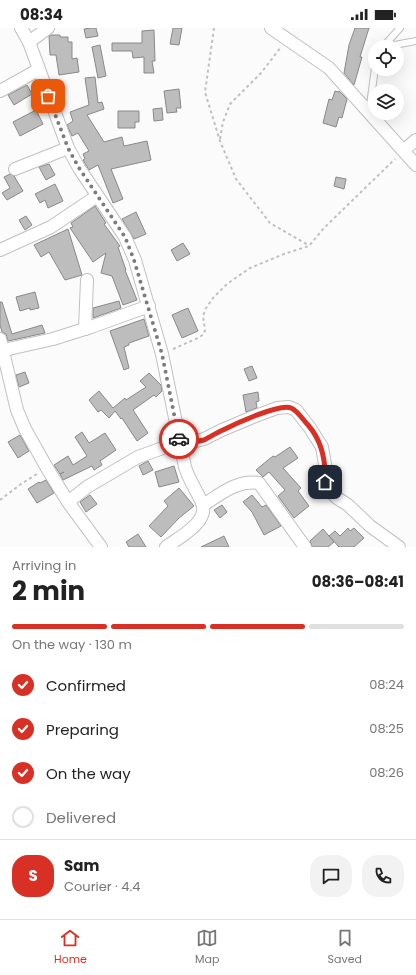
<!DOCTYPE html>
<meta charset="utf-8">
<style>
body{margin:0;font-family:Poppins,sans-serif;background:#f2f2f2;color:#222;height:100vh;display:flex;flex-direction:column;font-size:15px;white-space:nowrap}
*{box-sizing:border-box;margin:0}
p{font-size:13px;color:#767676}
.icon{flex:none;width:22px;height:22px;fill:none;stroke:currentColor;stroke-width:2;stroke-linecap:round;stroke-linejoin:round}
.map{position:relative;height:519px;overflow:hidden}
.side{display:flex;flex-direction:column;background:#fff;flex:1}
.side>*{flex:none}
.fabs{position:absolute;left:368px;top:12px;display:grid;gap:8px}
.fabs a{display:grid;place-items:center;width:36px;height:36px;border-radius:50%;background:#fff;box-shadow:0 4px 16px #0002;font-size:20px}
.pin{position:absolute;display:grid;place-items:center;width:34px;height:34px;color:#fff;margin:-17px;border-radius:8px;box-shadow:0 2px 6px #0006}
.courier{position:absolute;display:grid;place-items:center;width:40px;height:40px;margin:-20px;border:3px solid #d93025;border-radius:50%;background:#fff;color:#222;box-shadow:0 1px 5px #0007}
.overview em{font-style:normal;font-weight:700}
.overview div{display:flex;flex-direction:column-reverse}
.overview{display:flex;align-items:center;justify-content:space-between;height:68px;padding:0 12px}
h1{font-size:26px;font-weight:700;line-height:30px}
.bar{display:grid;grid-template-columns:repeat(4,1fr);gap:6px 4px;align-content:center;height:48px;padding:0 12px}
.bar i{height:5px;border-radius:3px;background:#e0e0e0}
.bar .active{background:#d93025}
.bar p{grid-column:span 4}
.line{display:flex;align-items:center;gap:10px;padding:0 12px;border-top:1px solid #e0e0e0}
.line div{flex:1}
.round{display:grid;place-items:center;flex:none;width:42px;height:42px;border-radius:16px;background:#f2f2f2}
ol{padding:0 12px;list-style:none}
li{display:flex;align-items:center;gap:12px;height:44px}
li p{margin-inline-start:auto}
li .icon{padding:4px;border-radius:50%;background:#d93025;color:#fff;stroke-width:4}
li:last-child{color:#767676}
li i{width:22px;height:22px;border:2px solid #e0e0e0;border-radius:50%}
.status{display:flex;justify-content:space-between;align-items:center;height:28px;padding:0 20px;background:#fff;direction:ltr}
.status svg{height:11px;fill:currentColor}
.dock{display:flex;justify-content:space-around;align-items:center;height:56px;border-top:1px solid #e0e0e0;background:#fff;font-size:11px;color:#767676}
.dock a{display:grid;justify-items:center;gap:2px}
.dock .active{color:#d93025}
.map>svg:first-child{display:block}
.building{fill:#bebdbe;stroke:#8a898a}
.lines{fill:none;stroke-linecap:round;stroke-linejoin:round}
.service-casing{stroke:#c1c1c2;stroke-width:8}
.minor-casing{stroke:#c1c1c2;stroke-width:14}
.path{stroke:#c0c0c1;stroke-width:2;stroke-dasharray:3 3;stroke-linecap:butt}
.service{stroke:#fff;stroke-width:6}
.minor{stroke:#fff;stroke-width:12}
.done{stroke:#7c7c7d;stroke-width:4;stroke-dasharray:0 7.2}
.route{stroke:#d93025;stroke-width:5}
</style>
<div class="status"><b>08:34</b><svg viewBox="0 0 49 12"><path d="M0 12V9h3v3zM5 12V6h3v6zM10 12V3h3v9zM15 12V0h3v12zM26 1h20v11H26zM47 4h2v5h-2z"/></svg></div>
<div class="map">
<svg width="416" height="519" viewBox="0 0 416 519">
<rect width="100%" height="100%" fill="#fbfbfc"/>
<g class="building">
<path d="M91,0H96L98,8L86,10L84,1Z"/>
<path d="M173,0H182L179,17L170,16Z"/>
<path d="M355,0H369L360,29H362L354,57L344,45L349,17Z"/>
<path d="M154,2L155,33H152L154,45H144V29L133,30L132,23H112V15H142V3Z"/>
<path d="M51,7H60V9H68V14H72V31L77,30L79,44L59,47L56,27H50L49,8Z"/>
<path d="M100,17L106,48L98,50L92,19Z"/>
<path d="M95,49L98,75L102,74L104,81L87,87L104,114L122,109L124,118L147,113L151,132L111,141L123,171L113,175L98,137L89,142L83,132L85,131L83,126L89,123L78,105L72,108L67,97L73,93L70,84L89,77L85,50Z"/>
<path d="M27,57L32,66L14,77L8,67Z"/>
<path d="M179,61L181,80H176L177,84L167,85L164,63Z"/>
<path d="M335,63L339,64V63L347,71L342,90L339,89L336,99L323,95L329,71L332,72Z"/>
<path d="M162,80L163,92L154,93L153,81Z"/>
<path d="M36,82L43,96L20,108L13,94Z"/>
<path d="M118,83H139V94H135V100H118Z"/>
<path d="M49,136L55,147L46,152L39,139Z"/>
<path d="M10,146L14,148L23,163L7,172L2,165L10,160L4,149Z"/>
<path d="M336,149L346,151L344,161L334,158Z"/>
<path d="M55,156L63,173L48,180L45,172L40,175L35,166Z"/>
<path d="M95,178L106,195L104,196L120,218L118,219L126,242H125L137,272L123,277L112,248L101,245L106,225L93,234L70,200L73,199L71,195Z"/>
<path d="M136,184L146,206L134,211L122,191Z"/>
<path d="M26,188L32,197L25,202L19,192Z"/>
<path d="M68,201L82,247L65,252L49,224L41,229L34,217Z"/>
<path d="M183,215L190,226L177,233L171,222Z"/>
<path d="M35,264L39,280L30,282V280L20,283L16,269Z"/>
<path d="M119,273L121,280L93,290V280Z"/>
<path d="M0,274H2L12,306L42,297L45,305L8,313L6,306L2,304L0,297Z"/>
<path d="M188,280L198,303L182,310L172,287Z"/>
<path d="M144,291L149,308L129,315V317L124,319L129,340L124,342L110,303Z"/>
<path d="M252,338L257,350L249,353L244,341Z"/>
<path d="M25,344L29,355L19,359L16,347Z"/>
<path d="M149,345L161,357L162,363L156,369L154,367L133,382L148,405L137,413L122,390L121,391L115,383L109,390L101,382L98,384L89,372L99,363L113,380L125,370L126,372L146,359L140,353Z"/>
<path d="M258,364L259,373L256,374L257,380L246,384L243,367Z"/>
<path d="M82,404L89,415L105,405L116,422L100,433L102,437L94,442L92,438L63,452L60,446L64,444L60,446L54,437L68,428L73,437L87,428L75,409Z"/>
<path d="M20,407L29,423L18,430L8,414Z"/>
<path d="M290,419L298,430L283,440L301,460L298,463L309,478L294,490L278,468L285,462L269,444L263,449L256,442L273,428L275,429Z"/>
<path d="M148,433L153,442L143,447L139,438Z"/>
<path d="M174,438L179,454L159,459L155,444Z"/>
<path d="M46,452L54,465L37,475L28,461L39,454L40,455Z"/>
<path d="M179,460L194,478L179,490L161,509L149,498L168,478L164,473Z"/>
<path d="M90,467L97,476L86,484L80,474Z"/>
<path d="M252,467L262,479L266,477L281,498L264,507L252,484L243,474Z"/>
<path d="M222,477L227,484L220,490L214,482Z"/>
<path d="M348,500L350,503L354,500L364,510L354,519H339L329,508L335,503L340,508Z"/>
<path d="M323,501L334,514L328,519H312L310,513Z"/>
<path d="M138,506L146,519H129L126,514Z"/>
<path d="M224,508L229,519H201Z"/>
</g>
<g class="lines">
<g class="service-casing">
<g id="service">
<path d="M383,19L400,0"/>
<path d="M384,19L416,13"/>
<path d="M369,84L375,40"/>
</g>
</g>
<g class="minor-casing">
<g id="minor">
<path d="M21,0L29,14L68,120L79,140L125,209L135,232L162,326L185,439C189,452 197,463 202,475C210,494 178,510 166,519"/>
<path d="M271,0L329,40L416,137"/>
<path d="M29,14L48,0"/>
<path d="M0,63L38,42"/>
<path d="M404,122L416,112"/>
<path d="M15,141L68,120"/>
<path d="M0,222L51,199L97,168"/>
<path d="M85,301L87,252"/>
<path d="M0,311L17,382L25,401L47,440L68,474L101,519"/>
<path d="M0,323L53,311L91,299L149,278"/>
<path d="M68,474L87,459L138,429L179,414H192L204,411L222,402L253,389L277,380L289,379L296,382L310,400L322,419L326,442L325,454L330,463L337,470L348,477L370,498L399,519"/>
<path d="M203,477C221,466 236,452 259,455L305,519"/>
</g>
</g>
<g class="path">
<path d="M214,0L205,64L220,113L236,151L270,195L308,217"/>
<path d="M220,111L223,94L230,76L261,45L281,19"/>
<path d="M173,321L198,310L204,306L205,302L203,288L206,280L213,270L227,256L250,240L284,226L309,218L324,200L395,131"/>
<path d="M0,472L21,456L37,446"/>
</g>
<use href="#service" class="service"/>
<use href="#minor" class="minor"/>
</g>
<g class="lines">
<path class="done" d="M48,68L68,120L79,140L125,209L134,232L162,326L179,411"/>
<path class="route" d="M179,411V414C188,414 196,414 204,412C210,409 216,405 223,402C235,396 280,375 291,380C298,383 303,392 308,397C322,413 326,434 325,454"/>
</g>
</svg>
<div class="fabs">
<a><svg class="icon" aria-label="locate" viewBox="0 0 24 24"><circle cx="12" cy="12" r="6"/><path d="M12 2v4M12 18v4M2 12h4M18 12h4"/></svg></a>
<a><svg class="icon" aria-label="layers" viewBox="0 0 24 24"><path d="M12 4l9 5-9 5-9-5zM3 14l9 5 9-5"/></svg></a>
</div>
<div class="pin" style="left:48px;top:68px;background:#ea580c"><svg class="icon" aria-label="bag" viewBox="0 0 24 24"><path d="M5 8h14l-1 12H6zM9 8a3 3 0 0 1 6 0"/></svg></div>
<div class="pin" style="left:325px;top:454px;background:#1f2937"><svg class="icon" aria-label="home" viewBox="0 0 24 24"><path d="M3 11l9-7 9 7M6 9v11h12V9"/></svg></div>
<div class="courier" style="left:179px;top:411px"><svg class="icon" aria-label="car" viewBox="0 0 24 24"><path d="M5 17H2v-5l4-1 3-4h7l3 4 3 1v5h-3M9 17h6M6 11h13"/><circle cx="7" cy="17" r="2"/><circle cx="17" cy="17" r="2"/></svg></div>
</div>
<section class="side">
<div class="overview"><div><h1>2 min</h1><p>Arriving in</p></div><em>08:36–08:41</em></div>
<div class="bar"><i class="active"></i><i class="active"></i><i class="active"></i><i></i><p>On the way · 130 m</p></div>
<ol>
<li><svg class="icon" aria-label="check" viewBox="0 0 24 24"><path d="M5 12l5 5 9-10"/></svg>Confirmed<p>08:24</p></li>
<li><svg class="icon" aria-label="check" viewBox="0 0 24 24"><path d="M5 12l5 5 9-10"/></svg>Preparing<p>08:25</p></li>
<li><svg class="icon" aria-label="check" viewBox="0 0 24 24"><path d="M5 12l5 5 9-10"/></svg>On the way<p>08:26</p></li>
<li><i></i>Delivered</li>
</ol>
<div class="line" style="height:72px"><b class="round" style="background:#d93025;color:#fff">S</b><div><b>Sam</b><p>Courier · 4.4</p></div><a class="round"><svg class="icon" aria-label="chat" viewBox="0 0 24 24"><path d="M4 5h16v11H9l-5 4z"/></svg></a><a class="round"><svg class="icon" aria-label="phone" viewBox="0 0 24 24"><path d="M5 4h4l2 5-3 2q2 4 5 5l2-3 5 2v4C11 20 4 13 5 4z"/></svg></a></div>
</section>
<nav class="dock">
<a class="active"><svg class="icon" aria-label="home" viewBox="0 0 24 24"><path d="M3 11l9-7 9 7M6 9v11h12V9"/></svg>Home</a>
<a><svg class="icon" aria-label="map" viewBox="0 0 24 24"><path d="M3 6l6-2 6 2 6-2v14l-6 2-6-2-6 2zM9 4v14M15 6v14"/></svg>Map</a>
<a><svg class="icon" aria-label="saved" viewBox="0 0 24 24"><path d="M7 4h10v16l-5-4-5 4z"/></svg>Saved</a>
</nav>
